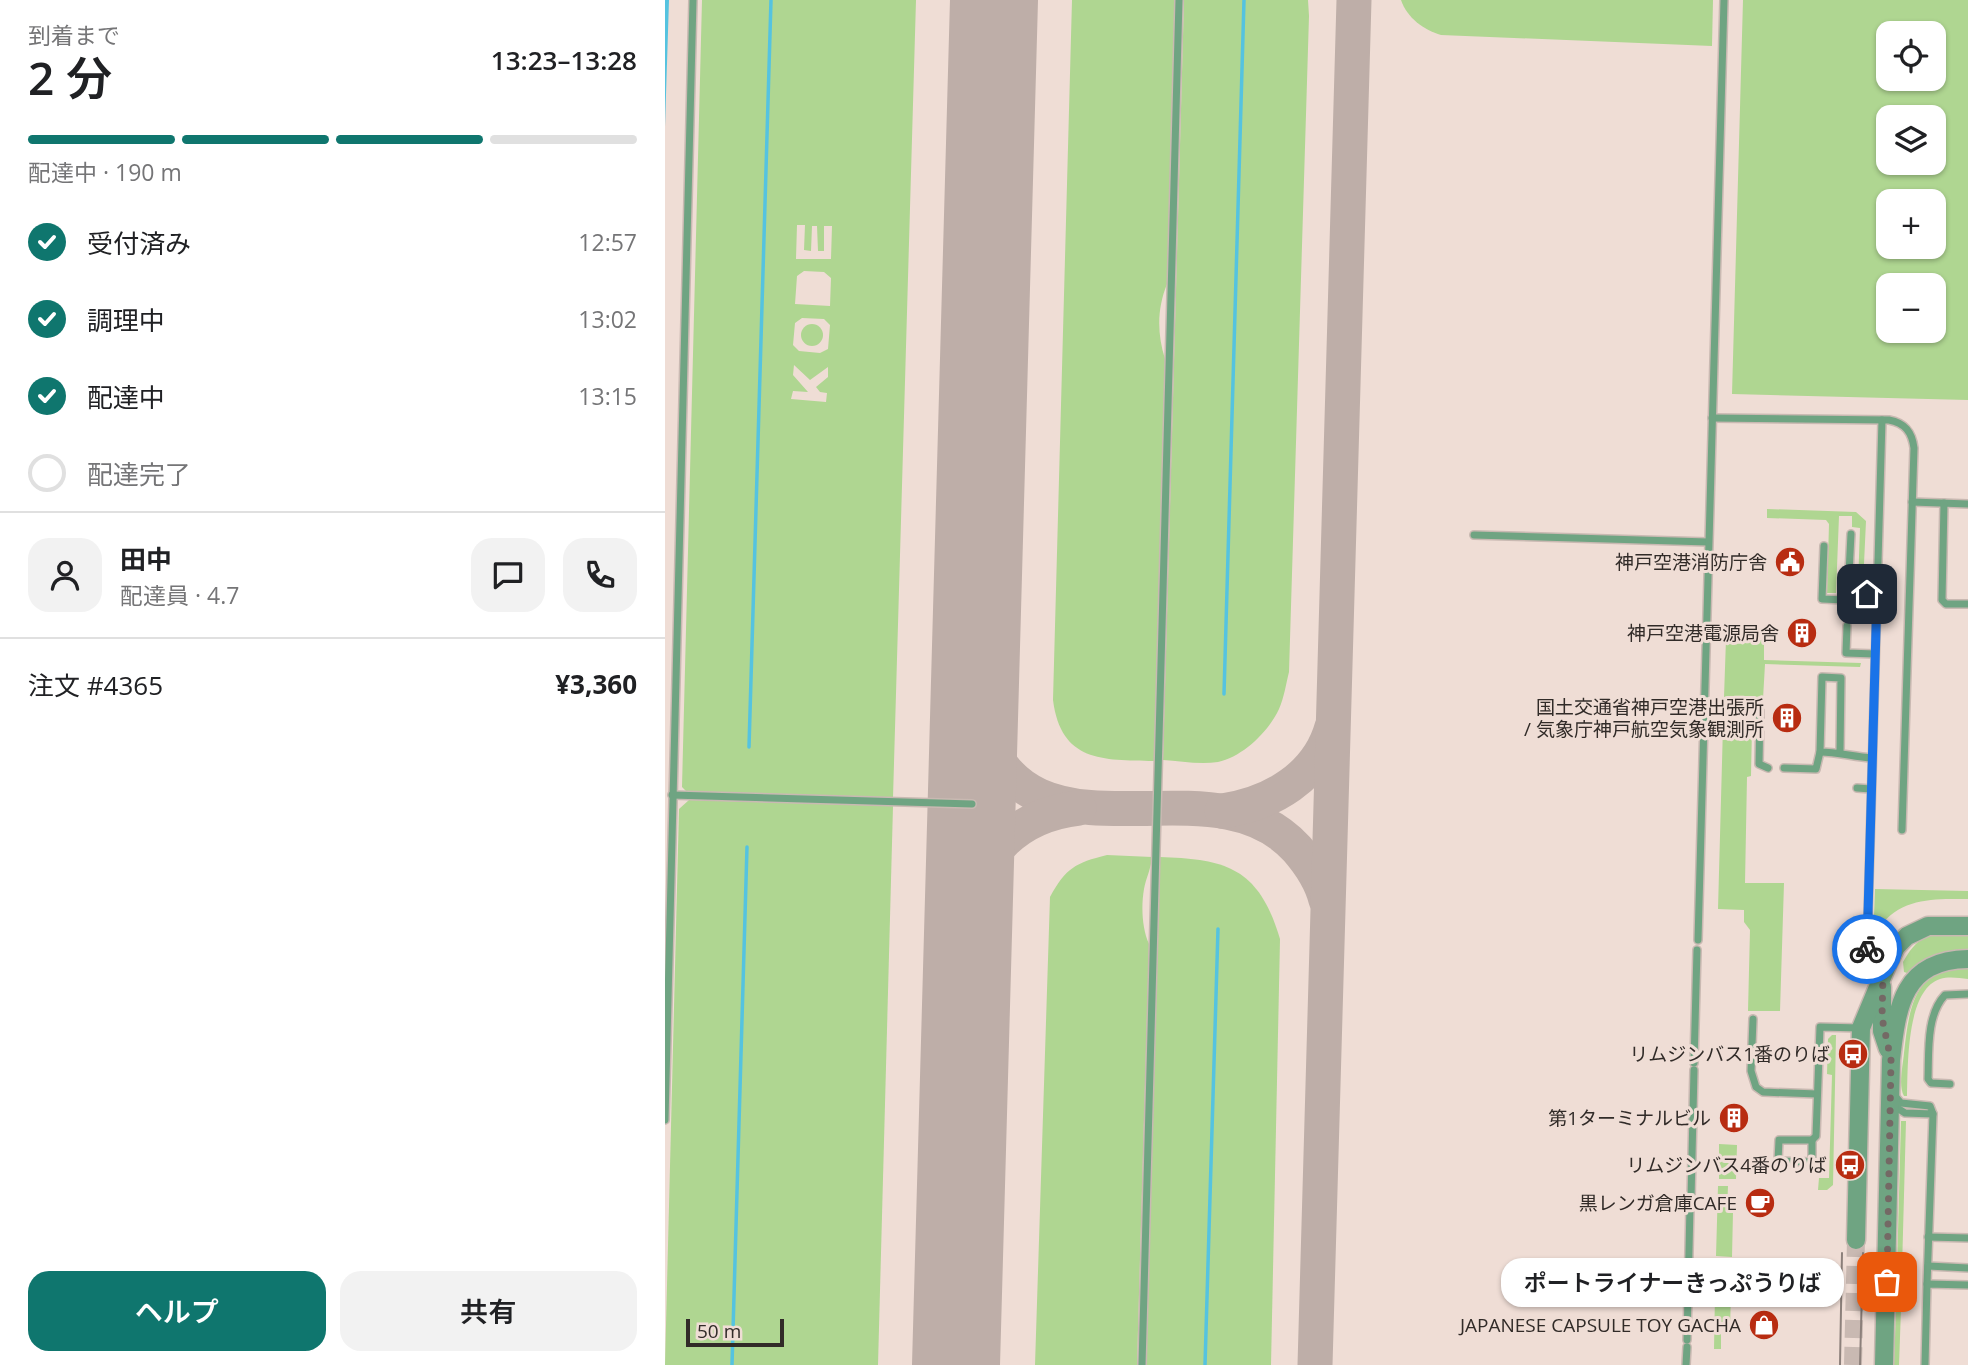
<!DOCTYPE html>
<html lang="ja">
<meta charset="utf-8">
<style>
body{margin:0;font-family:"Open Sans","Noto Sans JP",sans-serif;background:#f2f2f2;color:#202124;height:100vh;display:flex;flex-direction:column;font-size:26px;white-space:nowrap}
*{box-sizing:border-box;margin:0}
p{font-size:23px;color:#757577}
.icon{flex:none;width:38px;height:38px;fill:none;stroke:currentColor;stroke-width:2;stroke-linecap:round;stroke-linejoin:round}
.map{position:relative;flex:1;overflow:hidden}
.drawer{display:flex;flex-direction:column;background:#fff;width:665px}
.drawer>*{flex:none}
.buttons{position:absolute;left:1211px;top:21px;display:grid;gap:14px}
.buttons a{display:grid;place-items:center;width:70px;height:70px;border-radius:14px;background:#fff;box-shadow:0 2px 5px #0004;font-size:35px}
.scale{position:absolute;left:21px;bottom:18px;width:98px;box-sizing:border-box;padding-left:7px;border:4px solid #312b28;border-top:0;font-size:19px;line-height:24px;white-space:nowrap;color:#312b28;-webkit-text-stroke:5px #efddd5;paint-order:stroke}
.pin{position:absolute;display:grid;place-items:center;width:60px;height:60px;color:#fff;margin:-30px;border-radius:14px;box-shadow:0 4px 10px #0006}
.courier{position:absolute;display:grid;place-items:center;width:70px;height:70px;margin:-35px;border:5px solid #1a73e8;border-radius:50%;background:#fff;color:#222;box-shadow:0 2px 9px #0007}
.bubble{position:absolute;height:49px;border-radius:21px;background:#fff;box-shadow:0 2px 5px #0004;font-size:23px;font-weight:600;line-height:49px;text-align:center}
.head em{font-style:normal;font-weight:600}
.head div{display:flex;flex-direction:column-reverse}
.head{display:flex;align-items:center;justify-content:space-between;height:119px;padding:0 28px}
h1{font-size:46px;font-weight:600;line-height:52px}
.bar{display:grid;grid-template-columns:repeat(4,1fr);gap:10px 7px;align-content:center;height:84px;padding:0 28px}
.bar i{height:9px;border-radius:5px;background:#e0e0e0}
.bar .on{background:#0f766e}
.bar p{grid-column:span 4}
.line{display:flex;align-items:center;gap:18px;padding:0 28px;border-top:2px solid #e0e0e0}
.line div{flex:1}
.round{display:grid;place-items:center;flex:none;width:74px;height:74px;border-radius:21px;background:#f2f2f2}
ol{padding:0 28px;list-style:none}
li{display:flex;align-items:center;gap:21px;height:77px}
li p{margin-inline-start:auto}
li .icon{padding:7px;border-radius:50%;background:#0f766e;color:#fff;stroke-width:4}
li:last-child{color:#757577}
li i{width:38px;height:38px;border:4px solid #e0e0e0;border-radius:50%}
.button{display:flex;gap:14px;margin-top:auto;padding:14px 28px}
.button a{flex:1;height:80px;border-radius:21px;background:#0f766e;color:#fff;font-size:28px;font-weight:600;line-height:80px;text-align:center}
.button a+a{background:#f2f2f2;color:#202124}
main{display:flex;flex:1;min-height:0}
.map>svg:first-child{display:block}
.green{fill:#afd691;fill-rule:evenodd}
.water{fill:#55c3e0}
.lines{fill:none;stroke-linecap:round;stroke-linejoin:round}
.stream{stroke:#55c3e0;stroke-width:3.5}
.taxiway{stroke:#beaea8;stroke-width:35}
.runway{stroke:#beaea8;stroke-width:88}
.tertiary-tunnel{stroke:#c9b9b2;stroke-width:18;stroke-dasharray:18 9;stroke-linecap:butt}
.service-casing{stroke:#c9b9b2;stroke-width:10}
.tertiary-casing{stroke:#c9b9b2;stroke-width:21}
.service{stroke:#6fa482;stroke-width:7}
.tertiary{stroke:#6fa482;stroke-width:18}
.tram{stroke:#8c807b;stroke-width:2}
.done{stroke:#746965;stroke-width:7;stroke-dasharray:0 12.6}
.route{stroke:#1a73e8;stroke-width:9}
.labels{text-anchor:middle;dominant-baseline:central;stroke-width:6;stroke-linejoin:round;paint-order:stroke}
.poi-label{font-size:19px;fill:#312b28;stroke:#efddd5;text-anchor:end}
</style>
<main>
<section class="drawer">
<div class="head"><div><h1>2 分</h1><p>到着まで</p></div><em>13:23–13:28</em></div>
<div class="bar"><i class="on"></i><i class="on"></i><i class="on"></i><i></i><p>配達中 · 190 m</p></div>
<ol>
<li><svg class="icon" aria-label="check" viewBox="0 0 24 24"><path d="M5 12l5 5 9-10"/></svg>受付済み<p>12:57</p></li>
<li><svg class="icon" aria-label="check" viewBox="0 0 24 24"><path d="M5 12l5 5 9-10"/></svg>調理中<p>13:02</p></li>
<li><svg class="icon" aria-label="check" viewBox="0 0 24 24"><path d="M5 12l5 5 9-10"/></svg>配達中<p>13:15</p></li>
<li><i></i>配達完了</li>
</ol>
<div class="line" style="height:126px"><a class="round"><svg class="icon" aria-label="person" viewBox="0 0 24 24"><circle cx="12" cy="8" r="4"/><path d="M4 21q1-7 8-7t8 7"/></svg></a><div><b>田中</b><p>配達員 · 4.7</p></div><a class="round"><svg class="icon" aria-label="chat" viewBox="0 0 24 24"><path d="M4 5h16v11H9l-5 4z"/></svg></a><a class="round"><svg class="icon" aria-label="phone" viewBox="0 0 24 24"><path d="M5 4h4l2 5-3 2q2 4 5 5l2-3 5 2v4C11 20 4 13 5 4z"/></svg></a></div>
<div class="line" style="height:91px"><div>注文 #4365</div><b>¥3,360</b></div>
<div class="button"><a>ヘルプ</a><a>共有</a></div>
</section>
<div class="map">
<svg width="1303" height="1365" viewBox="0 0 1303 1365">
<rect width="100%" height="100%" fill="#efddd5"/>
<g class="green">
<path d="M37,0H251L228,798L22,792L17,787ZM132,225H140L139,250L146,251L147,226H152L153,251H159V226H167L166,259H131ZM139,271L159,272L166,278L165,306L130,304L132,276ZM137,318L159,319L165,325L163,349L155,353L134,351L128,345L130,323ZM129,365L145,380L163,367V377L151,387L155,392L162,393L161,402L126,399L128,391L143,392L128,375Z"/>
<path d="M407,0H510L502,284C492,309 492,333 500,359L489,761C437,760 396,762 388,700Z"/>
<path d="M519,0H643L644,16L624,672C621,684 619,698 614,709C604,731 578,757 553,762C535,765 515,761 498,760Z"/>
<path d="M736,0H1048L1047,46L776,35C759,30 742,18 736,0Z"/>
<path d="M1078,0H1303V400L1067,394ZM1223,33H1269V79H1223ZM1223,117H1269V163H1223ZM1223,201H1269V247H1223ZM1223,285H1269V331H1223Z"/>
<circle cx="147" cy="335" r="11"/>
<path d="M1102,509L1191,512L1201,521L1198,585H1193L1195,528L1187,527V516H1174L1171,593H1162L1164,524L1161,520L1102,518Z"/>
<path d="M1061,639L1099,640V660L1196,663L1195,667L1100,664L1098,699L1059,697Z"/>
<path d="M1058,726L1087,727L1086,776L1082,777L1080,883H1119L1115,1011H1083L1085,930L1079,922V910L1053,909Z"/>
<path d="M24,800L228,806L213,1365H0L14,809Z"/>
<path d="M442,855L487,857C486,869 481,878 479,889C476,907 477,928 484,944L472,1365H370L385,897C401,868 410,863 442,855Z"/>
<path d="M495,857C563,859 594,869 615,939L606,1365H480Z"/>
<path d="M1210,889L1303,891V899C1273,899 1239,897 1218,923C1214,929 1212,938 1208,943Z"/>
<path d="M1303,932V952L1245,974L1239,972L1238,962C1256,930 1269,933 1303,932Z"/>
<path d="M1303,968V979C1294,978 1284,976 1275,979C1241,990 1243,1066 1242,1096H1239C1233,1086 1238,1065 1239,1053C1244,1010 1248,966 1303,968Z"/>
<path d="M1167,1035H1171L1168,1185L1162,1190H1153L1154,1178H1164L1167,1075L1162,1074L1163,1039Z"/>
<path d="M1236,1121H1241L1237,1269H1232Z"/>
<path d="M1054,1144L1072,1145L1071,1179H1054Z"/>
<path d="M1053,1186H1063L1062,1211L1068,1212L1067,1257L1051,1256Z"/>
<path d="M1232,1281H1237L1234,1365H1229Z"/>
<path d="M1050,1294H1066L1065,1328H1056V1349H1049Z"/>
</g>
<path class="water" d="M0,0H4L0,126Z"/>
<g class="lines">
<g class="stream">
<path d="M559,694L579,0"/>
<path d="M84,747L106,0"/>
<path d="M67,1365L82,847"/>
<path d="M540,1365L553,929"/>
</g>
<g class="taxiway">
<path d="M309,694C344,895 540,747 632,849C645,864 656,880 661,900"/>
<path d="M557,811C606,804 653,777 667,727"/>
<path d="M303,911C316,852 353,815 414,808"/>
<path d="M650,1365L689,0"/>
</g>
<path class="runway" d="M291,1365L329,0"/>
<path class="tertiary-tunnel" d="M1188,1365L1191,1240"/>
<g class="service-casing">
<g id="service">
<path d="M1047,418L1224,420C1240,423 1247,432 1249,448L1237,830"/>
<path d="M1217,420L1202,952L1222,963"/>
<path d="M1247,502L1303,504"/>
<path d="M1279,503L1277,600L1281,604H1303"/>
<path d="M809,535L1043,542"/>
<path d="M1159,546L1157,599L1180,600L1183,593L1212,594"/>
<path d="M1183,593L1186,534"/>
<path d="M1182,626L1181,653L1210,654"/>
<path d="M1039,710L1095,711L1094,764L1103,768"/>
<path d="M1175,752L1176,678L1157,677L1155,752C1173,752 1189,757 1207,758"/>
<path d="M1119,768L1151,769L1155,752"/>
<path d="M1192,788L1206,789"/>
<path d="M7,795L307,804"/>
<path d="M1033,940L1059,0"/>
<path d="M1088,1019L1086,1071L1091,1087L1098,1092L1152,1094"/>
<path d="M1029,1063L1032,950"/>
<path d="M1285,1084L1266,1083L1263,1079C1264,1052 1261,1015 1280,995L1303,994"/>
<path d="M1230,1096L1236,1103L1265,1106L1268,1114L1262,1284"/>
<path d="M1229,1106L1240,1113L1268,1114"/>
<path d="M0,1120L28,0"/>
<path d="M1114,1140H1147V1162L1113,1161Z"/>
<path d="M1147,1140L1151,1136L1155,1027L1195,1028"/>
<path d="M1026,1199L1029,1070"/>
<path d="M1263,1237L1303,1238"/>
<path d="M1263,1266L1303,1268"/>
<path d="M1022,1340L1025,1206"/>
<path d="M477,1365L514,0"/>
<path d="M1021,1365L1022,1347"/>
<path d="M1260,1365L1262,1284L1303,1285"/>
</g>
</g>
<g class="tertiary-casing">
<g id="tertiary">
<path d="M1217,987V1031L1223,1049"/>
<path d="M1191,1240L1196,1028L1223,963L1231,947L1242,936L1263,926H1303"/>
<path d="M1219,1365L1226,1060C1232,1006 1238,960 1303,959"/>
</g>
</g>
<use href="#service" class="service"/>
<use href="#tertiary" class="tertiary"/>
<g class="tram">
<path d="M1175,1365L1177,1253"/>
<path d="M1195,1365L1198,1253"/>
</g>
</g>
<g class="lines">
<path class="done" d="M1202,949V952L1223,963L1218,974L1217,1018L1226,1060L1222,1282"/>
<path class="route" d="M1202,594H1212L1202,949"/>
</g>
<defs>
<g id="civic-disc" transform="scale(1.575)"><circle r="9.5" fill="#b82c11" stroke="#efddd5"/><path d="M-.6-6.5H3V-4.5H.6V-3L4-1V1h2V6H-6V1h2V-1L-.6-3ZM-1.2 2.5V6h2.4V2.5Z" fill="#fff"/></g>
<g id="building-disc" transform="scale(1.575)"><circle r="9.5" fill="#b82c11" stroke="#efddd5"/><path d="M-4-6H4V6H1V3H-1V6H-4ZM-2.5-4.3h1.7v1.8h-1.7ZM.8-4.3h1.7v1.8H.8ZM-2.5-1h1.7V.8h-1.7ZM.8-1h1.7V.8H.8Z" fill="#fff"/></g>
<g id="bus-disc" transform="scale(1.575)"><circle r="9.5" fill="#b82c11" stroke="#efddd5"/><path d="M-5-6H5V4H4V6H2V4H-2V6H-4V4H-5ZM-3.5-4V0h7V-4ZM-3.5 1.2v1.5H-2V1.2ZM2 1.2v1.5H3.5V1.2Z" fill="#fff"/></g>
<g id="cafe-disc" transform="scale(1.575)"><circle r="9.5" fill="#b82c11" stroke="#efddd5"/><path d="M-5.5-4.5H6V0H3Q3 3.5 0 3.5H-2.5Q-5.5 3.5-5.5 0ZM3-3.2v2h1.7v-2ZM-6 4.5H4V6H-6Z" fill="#fff"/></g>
<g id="shop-disc" transform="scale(1.575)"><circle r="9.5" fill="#b82c11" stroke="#efddd5"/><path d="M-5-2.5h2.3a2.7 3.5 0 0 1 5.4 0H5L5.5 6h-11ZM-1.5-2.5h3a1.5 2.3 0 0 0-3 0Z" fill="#fff"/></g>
</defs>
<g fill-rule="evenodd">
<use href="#civic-disc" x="1125" y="562"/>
<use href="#building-disc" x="1137" y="633"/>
<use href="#building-disc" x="1122" y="718"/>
<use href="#bus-disc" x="1188" y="1054"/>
<use href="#building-disc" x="1069" y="1118"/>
<use href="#bus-disc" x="1185" y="1165"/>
<use href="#cafe-disc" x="1095" y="1203"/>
<use href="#shop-disc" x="1099" y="1325"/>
</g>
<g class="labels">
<g class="poi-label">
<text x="1102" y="562">神戸空港消防庁舎</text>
<text x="1114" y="633">神戸空港電源局舎</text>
<text x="1099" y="707">国土交通省神戸空港出張所<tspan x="1099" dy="22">/ 気象庁神戸航空気象観測所</tspan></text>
<text x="1165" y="1054">リムジンバス1番のりば</text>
<text x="1046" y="1118">第1ターミナルビル</text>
<text x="1162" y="1165">リムジンバス4番のりば</text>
<text x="1072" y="1203">黒レンガ倉庫CAFE</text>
<text x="1076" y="1325">JAPANESE CAPSULE TOY GACHA</text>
</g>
</g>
</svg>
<div class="buttons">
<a><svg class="icon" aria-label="locate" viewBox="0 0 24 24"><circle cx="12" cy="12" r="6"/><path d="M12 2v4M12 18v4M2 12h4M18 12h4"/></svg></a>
<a><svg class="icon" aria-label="layers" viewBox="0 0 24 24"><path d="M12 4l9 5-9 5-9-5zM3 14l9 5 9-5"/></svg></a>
<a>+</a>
<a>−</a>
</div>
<div class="scale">50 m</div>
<div class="pin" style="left:1222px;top:1282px;background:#ea580c"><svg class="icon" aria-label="bag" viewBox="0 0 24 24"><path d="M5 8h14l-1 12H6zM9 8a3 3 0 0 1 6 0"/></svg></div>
<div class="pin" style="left:1202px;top:594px;background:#1f2937"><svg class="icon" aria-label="home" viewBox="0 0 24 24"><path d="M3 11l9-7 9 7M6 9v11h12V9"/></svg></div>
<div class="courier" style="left:1202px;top:949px"><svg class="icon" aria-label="bike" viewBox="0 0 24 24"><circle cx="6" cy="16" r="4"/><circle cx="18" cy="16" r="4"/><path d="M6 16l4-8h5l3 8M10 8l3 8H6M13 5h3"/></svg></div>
<div class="bubble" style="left:836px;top:1258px;width:343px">ポートライナーきっぷうりば</div>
</div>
</main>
